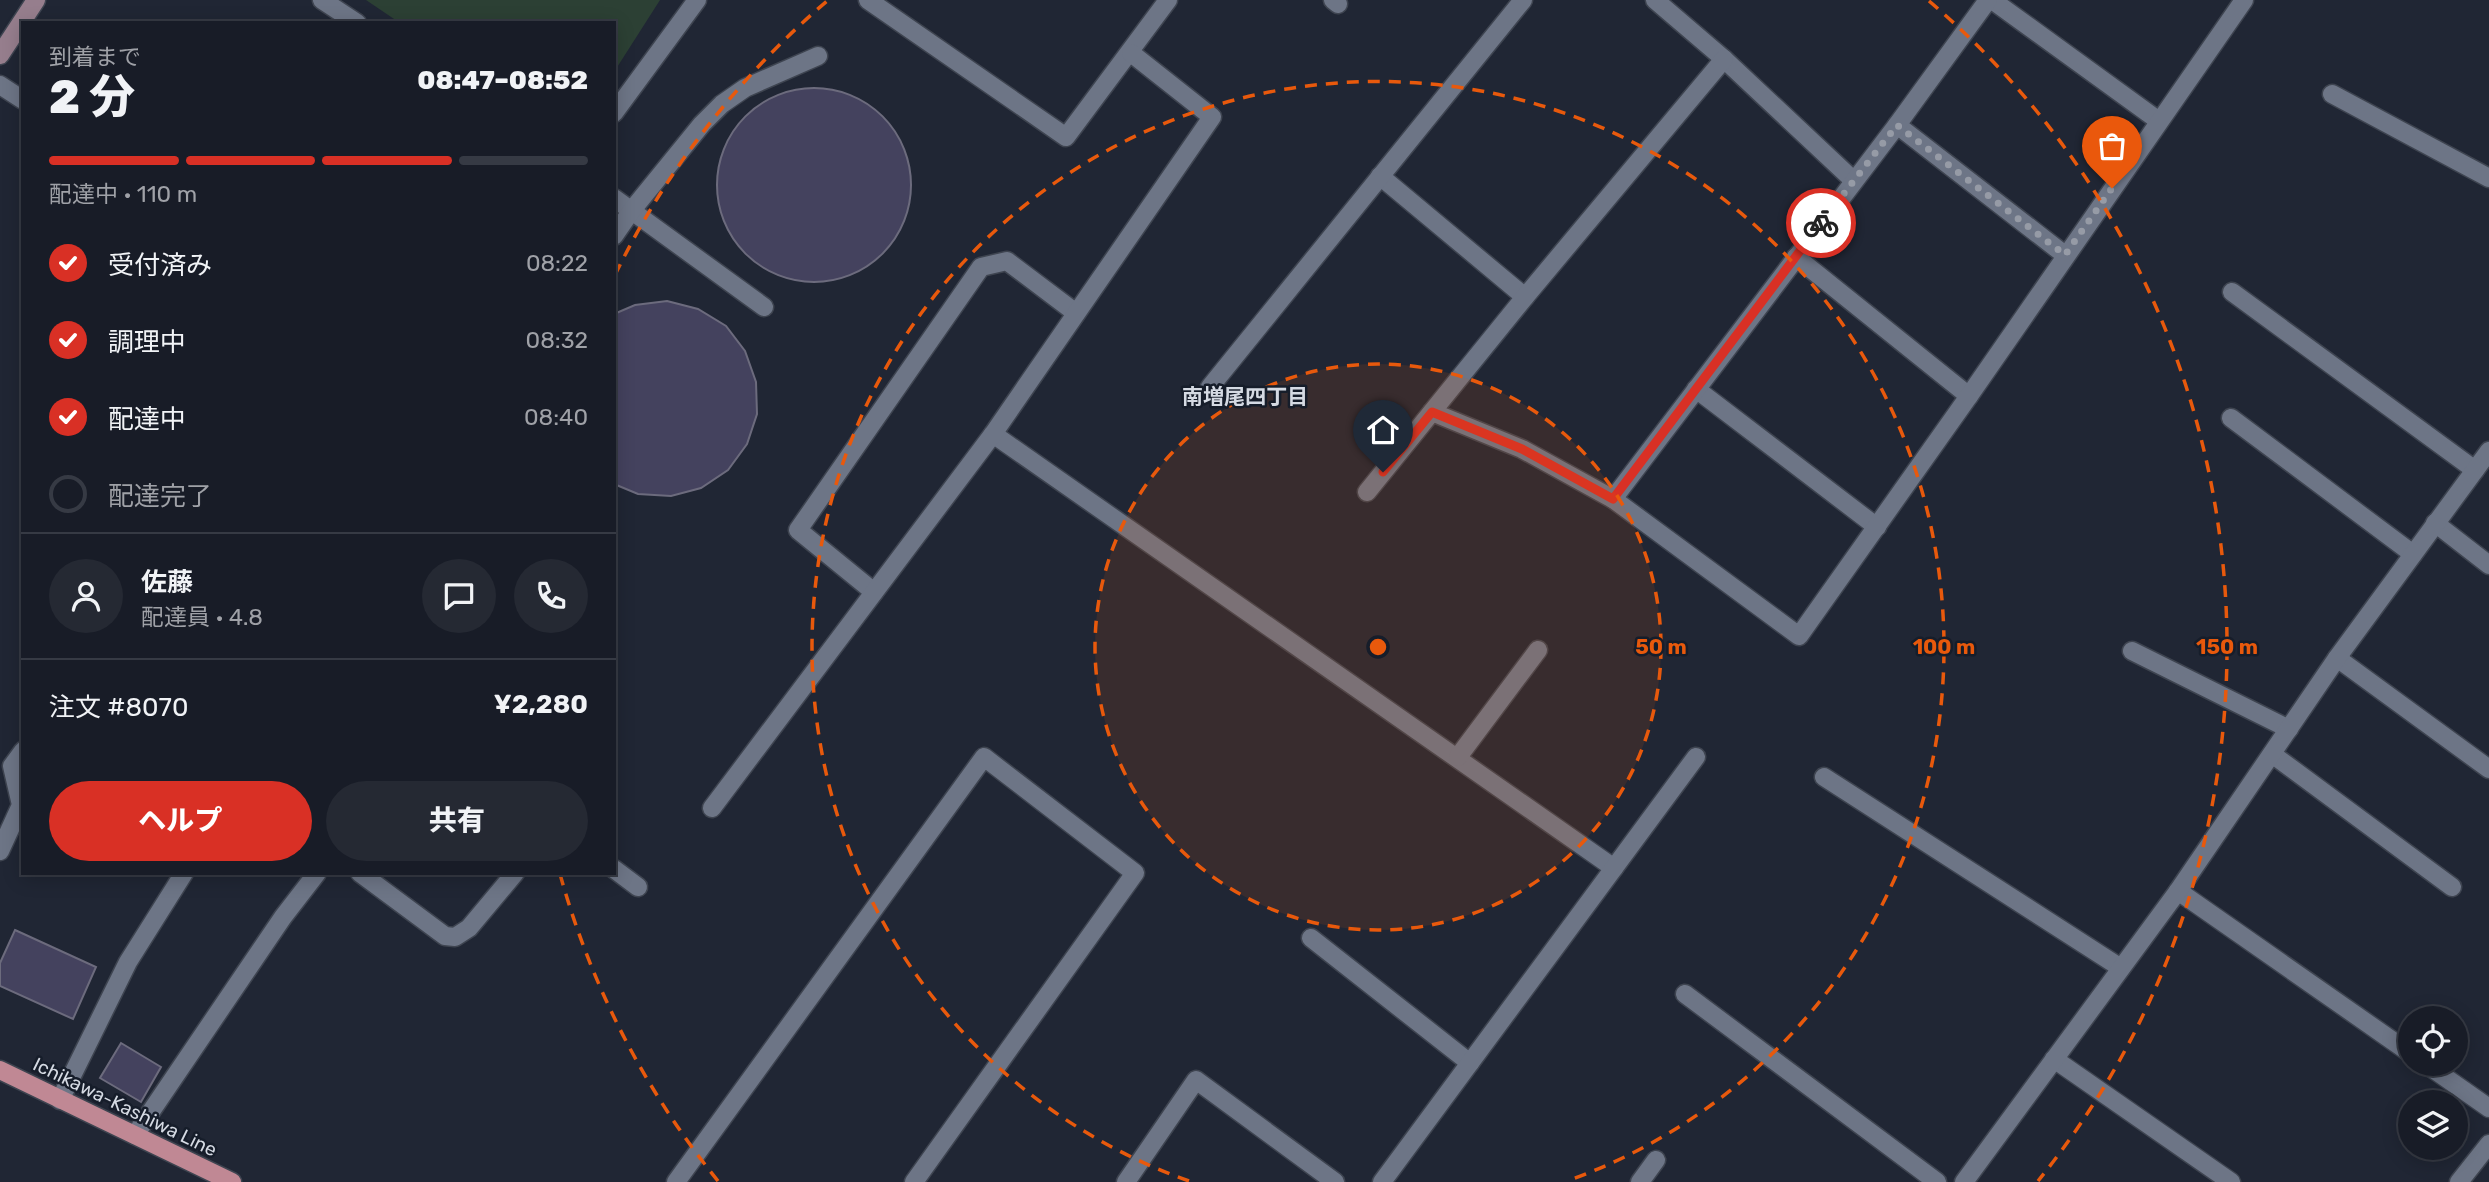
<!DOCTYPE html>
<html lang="ja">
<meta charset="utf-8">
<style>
body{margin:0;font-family:Rubik,"Noto Sans JP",sans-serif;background:#252933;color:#f1f3f6;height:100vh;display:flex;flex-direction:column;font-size:26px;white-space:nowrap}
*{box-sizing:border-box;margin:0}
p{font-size:23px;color:#9fa1a7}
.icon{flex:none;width:38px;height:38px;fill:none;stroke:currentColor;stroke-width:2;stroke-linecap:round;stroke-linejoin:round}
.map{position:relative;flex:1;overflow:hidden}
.sheet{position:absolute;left:21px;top:21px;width:595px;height:854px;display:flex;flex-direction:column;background:#181c27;border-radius:0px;box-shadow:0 4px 18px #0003,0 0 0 2px #363a44}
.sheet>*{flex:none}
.tools{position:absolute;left:2398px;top:1006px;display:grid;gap:14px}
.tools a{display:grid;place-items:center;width:70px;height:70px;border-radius:50%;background:#181c27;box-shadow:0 4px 18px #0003,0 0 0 2px #363a44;font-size:35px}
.pin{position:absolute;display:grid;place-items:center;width:60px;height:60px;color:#fff;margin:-72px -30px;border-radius:50% 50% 50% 0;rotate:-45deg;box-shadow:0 0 7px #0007}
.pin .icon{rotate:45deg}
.courier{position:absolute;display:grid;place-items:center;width:70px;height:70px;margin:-35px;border:5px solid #d93025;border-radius:50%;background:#fff;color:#222;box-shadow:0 2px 9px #0007}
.overview em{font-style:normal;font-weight:800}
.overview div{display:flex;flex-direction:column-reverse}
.overview{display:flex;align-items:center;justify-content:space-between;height:119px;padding:0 28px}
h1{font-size:46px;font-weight:800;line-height:52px}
.bar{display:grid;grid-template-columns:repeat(4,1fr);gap:10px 7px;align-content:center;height:84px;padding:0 28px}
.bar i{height:9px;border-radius:5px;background:#363a44}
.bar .active{background:#d93025}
.bar p{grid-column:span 4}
.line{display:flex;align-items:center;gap:18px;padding:0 28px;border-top:2px solid #363a44}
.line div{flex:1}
.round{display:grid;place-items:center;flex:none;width:74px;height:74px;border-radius:37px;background:#252933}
ol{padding:0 28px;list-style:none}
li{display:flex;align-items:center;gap:21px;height:77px}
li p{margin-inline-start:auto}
li .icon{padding:7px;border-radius:50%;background:#d93025;color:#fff;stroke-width:4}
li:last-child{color:#9fa1a7}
li i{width:38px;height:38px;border:4px solid #363a44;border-radius:50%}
.primary-button{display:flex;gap:14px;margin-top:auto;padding:14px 28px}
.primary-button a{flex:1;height:80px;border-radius:42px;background:#d93025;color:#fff;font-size:28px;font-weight:800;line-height:80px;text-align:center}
.primary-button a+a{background:#252933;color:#f1f3f6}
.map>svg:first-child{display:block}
.green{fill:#2c4034}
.building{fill:#44425e;stroke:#6c6b7d;stroke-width:2}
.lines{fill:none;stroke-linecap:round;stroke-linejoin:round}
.lane-casing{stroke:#3e4450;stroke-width:21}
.street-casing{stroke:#3e4450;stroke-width:21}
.secondary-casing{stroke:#3e4450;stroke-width:21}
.primary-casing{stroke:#3e4450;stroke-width:21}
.lane{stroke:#6d7586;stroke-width:18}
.street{stroke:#6d7586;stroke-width:18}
.secondary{stroke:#967e8d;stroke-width:18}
.primary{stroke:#c08894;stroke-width:18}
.done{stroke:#969ba6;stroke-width:7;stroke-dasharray:0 12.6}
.route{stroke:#d93025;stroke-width:9}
.ring{fill:none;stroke:#e8590c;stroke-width:3.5;stroke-dasharray:12 9}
.labels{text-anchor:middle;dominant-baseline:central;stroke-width:5;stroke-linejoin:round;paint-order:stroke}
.street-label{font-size:19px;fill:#d5dae3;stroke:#161d2a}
.neighbourhood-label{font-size:21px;font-weight:bold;fill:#d5dae3;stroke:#161d2a}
.centre{fill:#e8590c;stroke:#161d2a;stroke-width:3.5}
.ring-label{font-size:21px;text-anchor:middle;font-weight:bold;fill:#e8590c;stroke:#161d2a;stroke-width:5;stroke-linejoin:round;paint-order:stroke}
</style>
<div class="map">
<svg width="2489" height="1182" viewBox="0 0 2489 1182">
<rect width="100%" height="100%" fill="#202634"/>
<path class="green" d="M366,0H660L614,72V23H400Z"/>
<g class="building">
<circle cx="814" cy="185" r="97"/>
<path d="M667,301L698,309L726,326L745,351L756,382L757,414L747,444L728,470L701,488L671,496L638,494L614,484V314L635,305Z"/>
<path d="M15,930L96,967L73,1019L0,986V963Z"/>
<path d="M121,1043L161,1067L141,1102L100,1078Z"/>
</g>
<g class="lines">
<g class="lane-casing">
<g id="lane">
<path d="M2332,94L2489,178"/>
<path d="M614,198L764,307"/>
<path d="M614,236L632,210L702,124L722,104L745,88L818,56"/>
<path d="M2272,754L2452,887"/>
</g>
</g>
<g class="street-casing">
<g id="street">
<path d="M322,0L357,23"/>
<path d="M868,0L1066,137L1168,0"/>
<path d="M1333,0L1338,4"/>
<path d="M1655,0L1724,59L1853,180"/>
<path d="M1992,0L2159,121"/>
<path d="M0,85L23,100"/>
<path d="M614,113L697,0"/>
<path d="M1897,125L2065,255"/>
<path d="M1380,176L1525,297"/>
<path d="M1796,257L1969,396"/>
<path d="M2232,292L2475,470"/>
<path d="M1210,387L1523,0"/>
<path d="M1696,389L1877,527"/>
<path d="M1432,412L1522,449L1613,499L1799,636L1969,396L2244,0"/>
<path d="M2231,418L2413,554"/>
<path d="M993,434L1614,868"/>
<path d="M1367,492L1525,297L1724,59"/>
<path d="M1613,499L1897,125L1988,0"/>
<path d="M2435,523L2489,565"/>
<path d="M874,592L798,530L981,267L1007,261L1076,313"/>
<path d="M2132,651L2289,729"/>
<path d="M2337,658L2489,769"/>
<path d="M1458,757L1538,650"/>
<path d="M1824,777L2121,968"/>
<path d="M712,808L993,434L1212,117L1131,53"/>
<path d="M0,851L21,805L12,766L23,751"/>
<path d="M614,869L638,887"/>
<path d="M360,873L445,936L455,937L469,928L515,873"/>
<path d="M2178,891L2410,1053"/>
<path d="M1311,938L1470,1063"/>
<path d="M1685,994L1937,1182"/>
<path d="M2054,1059L2231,1182"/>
<path d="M2426,1064L2489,1108"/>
<path d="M60,1100L128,962L184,873"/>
<path d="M135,1135L283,917L317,873"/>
<path d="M676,1182L984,757L1135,873L914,1182"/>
<path d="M1126,1182L1196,1080L1335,1182"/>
<path d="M1382,1182L1696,757"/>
<path d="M1640,1182L1656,1160"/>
<path d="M1964,1182L2178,891L2337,658L2489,451"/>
<path d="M2459,1182L2489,1144"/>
</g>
</g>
<g class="secondary-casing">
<path id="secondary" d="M0,55L36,0"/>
</g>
<g class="primary-casing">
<path id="primary" d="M0,1070L232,1182"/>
</g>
<use href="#lane" class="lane"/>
<use href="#street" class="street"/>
<use href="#secondary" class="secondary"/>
<use href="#primary" class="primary"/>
</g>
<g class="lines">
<path class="done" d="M1821,223L1897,125L2065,255L2112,188"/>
<path class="route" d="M1383,472L1432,412L1522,449L1613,499L1821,223"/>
</g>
<circle cx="1378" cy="647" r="283" fill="#e8590c" fill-opacity=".12"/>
<g class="ring">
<circle cx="1378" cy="647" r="283"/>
<path d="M1189 1181A566 566 0 1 1 1567 1181"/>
<path d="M718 1181A849 849 0 0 1 560 874M615 275A849 849 0 0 1 827 1M1929 1A849 849 0 0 1 2038 1181"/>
</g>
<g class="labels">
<g class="street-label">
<text transform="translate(125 1107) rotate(26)">Ichikawa-Kashiwa Line</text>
</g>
<g class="neighbourhood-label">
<text x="1245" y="396">南増尾四丁目</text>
</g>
</g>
<circle cx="1378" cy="647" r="10" class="centre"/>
<g class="ring-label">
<text x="1661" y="654">50 m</text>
<text x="1944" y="654">100 m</text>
<text x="2227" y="654">150 m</text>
</g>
</svg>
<div class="tools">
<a><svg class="icon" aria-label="locate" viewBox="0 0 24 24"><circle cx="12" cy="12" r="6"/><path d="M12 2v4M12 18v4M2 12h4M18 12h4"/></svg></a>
<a><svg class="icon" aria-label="layers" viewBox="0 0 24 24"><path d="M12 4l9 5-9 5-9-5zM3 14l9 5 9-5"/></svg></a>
</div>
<div class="pin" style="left:2112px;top:188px;background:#ea580c"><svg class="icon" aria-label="bag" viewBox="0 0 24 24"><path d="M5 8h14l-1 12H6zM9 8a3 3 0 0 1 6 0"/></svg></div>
<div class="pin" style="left:1383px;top:472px;background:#1f2937"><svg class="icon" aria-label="home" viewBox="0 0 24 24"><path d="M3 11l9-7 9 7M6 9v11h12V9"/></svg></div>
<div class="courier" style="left:1821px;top:223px"><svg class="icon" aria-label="bike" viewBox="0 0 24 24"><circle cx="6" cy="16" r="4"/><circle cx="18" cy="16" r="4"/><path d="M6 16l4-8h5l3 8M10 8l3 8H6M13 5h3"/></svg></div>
<section class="sheet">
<div class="overview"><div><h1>2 分</h1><p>到着まで</p></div><em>08:47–08:52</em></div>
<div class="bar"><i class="active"></i><i class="active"></i><i class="active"></i><i></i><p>配達中 · 110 m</p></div>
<ol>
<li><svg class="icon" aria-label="check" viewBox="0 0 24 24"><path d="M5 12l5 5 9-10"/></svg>受付済み<p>08:22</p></li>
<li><svg class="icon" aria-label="check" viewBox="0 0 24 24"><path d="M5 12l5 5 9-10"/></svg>調理中<p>08:32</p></li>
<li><svg class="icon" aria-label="check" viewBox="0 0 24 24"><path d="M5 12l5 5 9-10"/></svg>配達中<p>08:40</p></li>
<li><i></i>配達完了</li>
</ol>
<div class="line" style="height:126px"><a class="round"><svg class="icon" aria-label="person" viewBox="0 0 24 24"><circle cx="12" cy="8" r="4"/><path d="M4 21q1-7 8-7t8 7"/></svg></a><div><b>佐藤</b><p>配達員 · 4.8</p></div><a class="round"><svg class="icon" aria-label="chat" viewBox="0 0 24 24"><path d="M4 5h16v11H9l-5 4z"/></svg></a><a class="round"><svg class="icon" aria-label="phone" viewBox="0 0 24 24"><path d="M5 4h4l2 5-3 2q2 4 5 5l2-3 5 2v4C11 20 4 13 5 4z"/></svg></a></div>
<div class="line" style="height:91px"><div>注文 #8070</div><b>¥2,280</b></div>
<div class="primary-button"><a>ヘルプ</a><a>共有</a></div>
</section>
</div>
